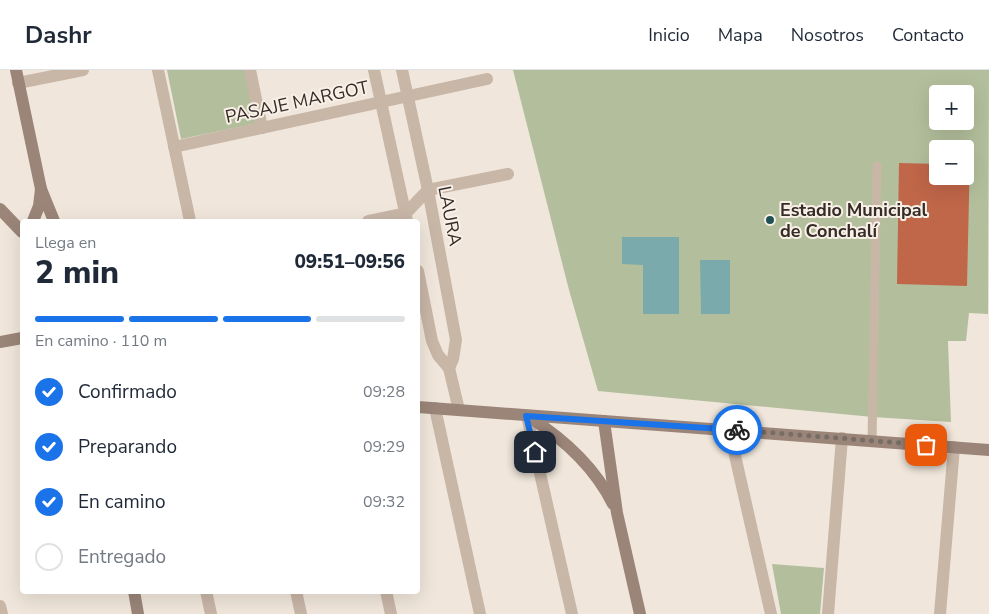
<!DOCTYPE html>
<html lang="es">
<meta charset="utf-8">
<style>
body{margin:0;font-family:"Nunito Sans",sans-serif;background:#f6f6f7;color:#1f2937;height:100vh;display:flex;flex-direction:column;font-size:19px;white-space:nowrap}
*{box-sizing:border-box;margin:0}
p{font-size:16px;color:#747a83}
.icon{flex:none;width:28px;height:28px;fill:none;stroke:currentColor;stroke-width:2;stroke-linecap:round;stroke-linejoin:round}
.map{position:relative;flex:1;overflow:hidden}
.side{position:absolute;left:20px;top:149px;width:400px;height:375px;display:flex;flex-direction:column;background:#fff;border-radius:5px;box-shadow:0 5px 20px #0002}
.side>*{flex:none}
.controls{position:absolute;left:929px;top:15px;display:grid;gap:10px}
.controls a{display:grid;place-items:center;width:45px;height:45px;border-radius:5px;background:#fff;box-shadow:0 5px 20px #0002;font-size:25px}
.pin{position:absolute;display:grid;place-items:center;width:42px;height:42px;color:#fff;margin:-21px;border-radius:10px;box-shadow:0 2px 8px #0006}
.courier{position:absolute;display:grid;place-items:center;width:50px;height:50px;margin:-25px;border:4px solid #1a73e8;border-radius:50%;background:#fff;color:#222;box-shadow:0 1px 6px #0007}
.overview em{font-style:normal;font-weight:800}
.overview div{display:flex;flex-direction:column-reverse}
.overview{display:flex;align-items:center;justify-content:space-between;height:85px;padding:0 15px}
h1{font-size:32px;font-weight:800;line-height:38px}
.bar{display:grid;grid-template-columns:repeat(4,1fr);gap:8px 5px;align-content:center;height:60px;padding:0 15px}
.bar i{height:6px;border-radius:4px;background:#e0e1e3}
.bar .current{background:#1a73e8}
.bar p{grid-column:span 4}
ol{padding:0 15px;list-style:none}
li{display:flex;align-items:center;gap:15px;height:55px}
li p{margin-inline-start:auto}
li .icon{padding:5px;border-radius:50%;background:#1a73e8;color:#fff;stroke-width:4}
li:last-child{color:#747a83}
li i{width:28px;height:28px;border:2px solid #e0e1e3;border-radius:50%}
header{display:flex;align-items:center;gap:30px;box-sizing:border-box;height:70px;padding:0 25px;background:#fff;border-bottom:1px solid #e0e1e3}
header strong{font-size:24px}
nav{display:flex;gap:28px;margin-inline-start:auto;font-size:18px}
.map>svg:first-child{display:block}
.green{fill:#b3bf9c;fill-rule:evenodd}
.water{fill:#7baaac}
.building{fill:#c06649}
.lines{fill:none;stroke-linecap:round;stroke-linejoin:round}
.lane{stroke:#c8b6a7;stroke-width:9}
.street{stroke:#c8b6a7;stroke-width:12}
.secondary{stroke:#9b8579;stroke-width:12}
.done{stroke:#766d66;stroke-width:5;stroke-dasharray:0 9}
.route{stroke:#1a73e8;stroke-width:6}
.poi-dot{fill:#1f5154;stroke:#f8f0e7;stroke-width:2}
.labels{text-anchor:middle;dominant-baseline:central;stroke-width:4;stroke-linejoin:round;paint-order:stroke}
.street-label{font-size:18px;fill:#352c27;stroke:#f8f0e7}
.poi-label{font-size:18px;font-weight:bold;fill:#352c27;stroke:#f8f0e7;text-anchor:start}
</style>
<header>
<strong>Dashr</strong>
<nav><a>Inicio</a><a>Mapa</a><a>Nosotros</a><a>Contacto</a></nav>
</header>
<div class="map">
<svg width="989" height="544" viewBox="0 0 989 544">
<rect width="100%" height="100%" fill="#f0e6db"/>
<g class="green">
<path d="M167,0H247L258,53L181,69Z"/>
<path d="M513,0H989L988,244L969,243L966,271H948L951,352L873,347L598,321L569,220ZM938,24H965V51H938ZM938,79H965V106H938Z"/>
<path d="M772,494L824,498L820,544H781Z"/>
</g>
<g class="water">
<path d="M622,167H679V244H643V195L622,194Z"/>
<path d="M700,190H730V244H701Z"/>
</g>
<path class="building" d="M965,83H970L967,216L897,214L899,93L938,94V106H965Z"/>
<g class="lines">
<path class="lane" d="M872,371L877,96"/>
<g class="street">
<path d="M158,0L190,151"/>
<path d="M250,0L262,58"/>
<path d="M374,0L407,151"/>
<path d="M402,0L428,120L456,270L453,289L449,298"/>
<path d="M18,13L83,0"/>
<path d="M174,77L487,9"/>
<path d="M368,151L406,143L428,120L508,104"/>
<path d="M418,201L432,271L438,285L449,298L459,340"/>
<path d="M435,338L480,544"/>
<path d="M527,346L572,544"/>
<path d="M729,359L771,544"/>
<path d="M206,521L211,544"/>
<path d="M296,521L301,544"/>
<path d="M386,521L391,544"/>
<path d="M0,536L2,544"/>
<path d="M828,544L842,368"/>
<path d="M940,544L954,377"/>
</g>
<g class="secondary">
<path d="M16,0L41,119L39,136L33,151"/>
<path d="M41,119L54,151"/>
<path d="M0,139L22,162"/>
<path d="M0,272L22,268"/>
<path d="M418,337L989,380"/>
<path d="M529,347C564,369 594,396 613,434"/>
<path d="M604,351L617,443L640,544"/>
<path d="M134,521L138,544"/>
</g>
</g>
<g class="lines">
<path class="done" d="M737,360L926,375"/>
<path class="route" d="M535,382L526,346L737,360"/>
</g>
<circle class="poi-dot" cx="770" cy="150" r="5"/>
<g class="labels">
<g class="street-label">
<text transform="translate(297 32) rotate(-12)">PASAJE MARGOT</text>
<text transform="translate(450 146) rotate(79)">LAURA</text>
</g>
<g class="poi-label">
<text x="780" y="140">Estadio Municipal<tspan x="780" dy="21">de Conchalí</tspan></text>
</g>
</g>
</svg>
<div class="controls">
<a>+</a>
<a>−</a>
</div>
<div class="pin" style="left:926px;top:375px;background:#ea580c"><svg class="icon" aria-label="bag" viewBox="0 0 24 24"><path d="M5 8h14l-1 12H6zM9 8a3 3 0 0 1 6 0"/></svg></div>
<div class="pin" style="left:535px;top:382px;background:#1f2937"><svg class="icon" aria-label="home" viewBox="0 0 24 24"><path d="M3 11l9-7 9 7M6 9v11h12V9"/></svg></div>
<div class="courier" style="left:737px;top:360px"><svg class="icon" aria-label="bike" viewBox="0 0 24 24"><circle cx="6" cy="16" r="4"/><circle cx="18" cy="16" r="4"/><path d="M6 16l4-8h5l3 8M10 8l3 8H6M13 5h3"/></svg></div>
<section class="side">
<div class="overview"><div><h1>2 min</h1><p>Llega en</p></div><em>09:51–09:56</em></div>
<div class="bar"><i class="current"></i><i class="current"></i><i class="current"></i><i></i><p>En camino · 110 m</p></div>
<ol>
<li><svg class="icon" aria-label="check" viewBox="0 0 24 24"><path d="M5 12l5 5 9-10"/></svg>Confirmado<p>09:28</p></li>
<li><svg class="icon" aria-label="check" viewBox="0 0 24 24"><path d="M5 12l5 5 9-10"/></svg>Preparando<p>09:29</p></li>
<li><svg class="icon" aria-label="check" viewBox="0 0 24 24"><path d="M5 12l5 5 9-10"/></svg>En camino<p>09:32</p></li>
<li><i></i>Entregado</li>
</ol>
</section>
</div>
